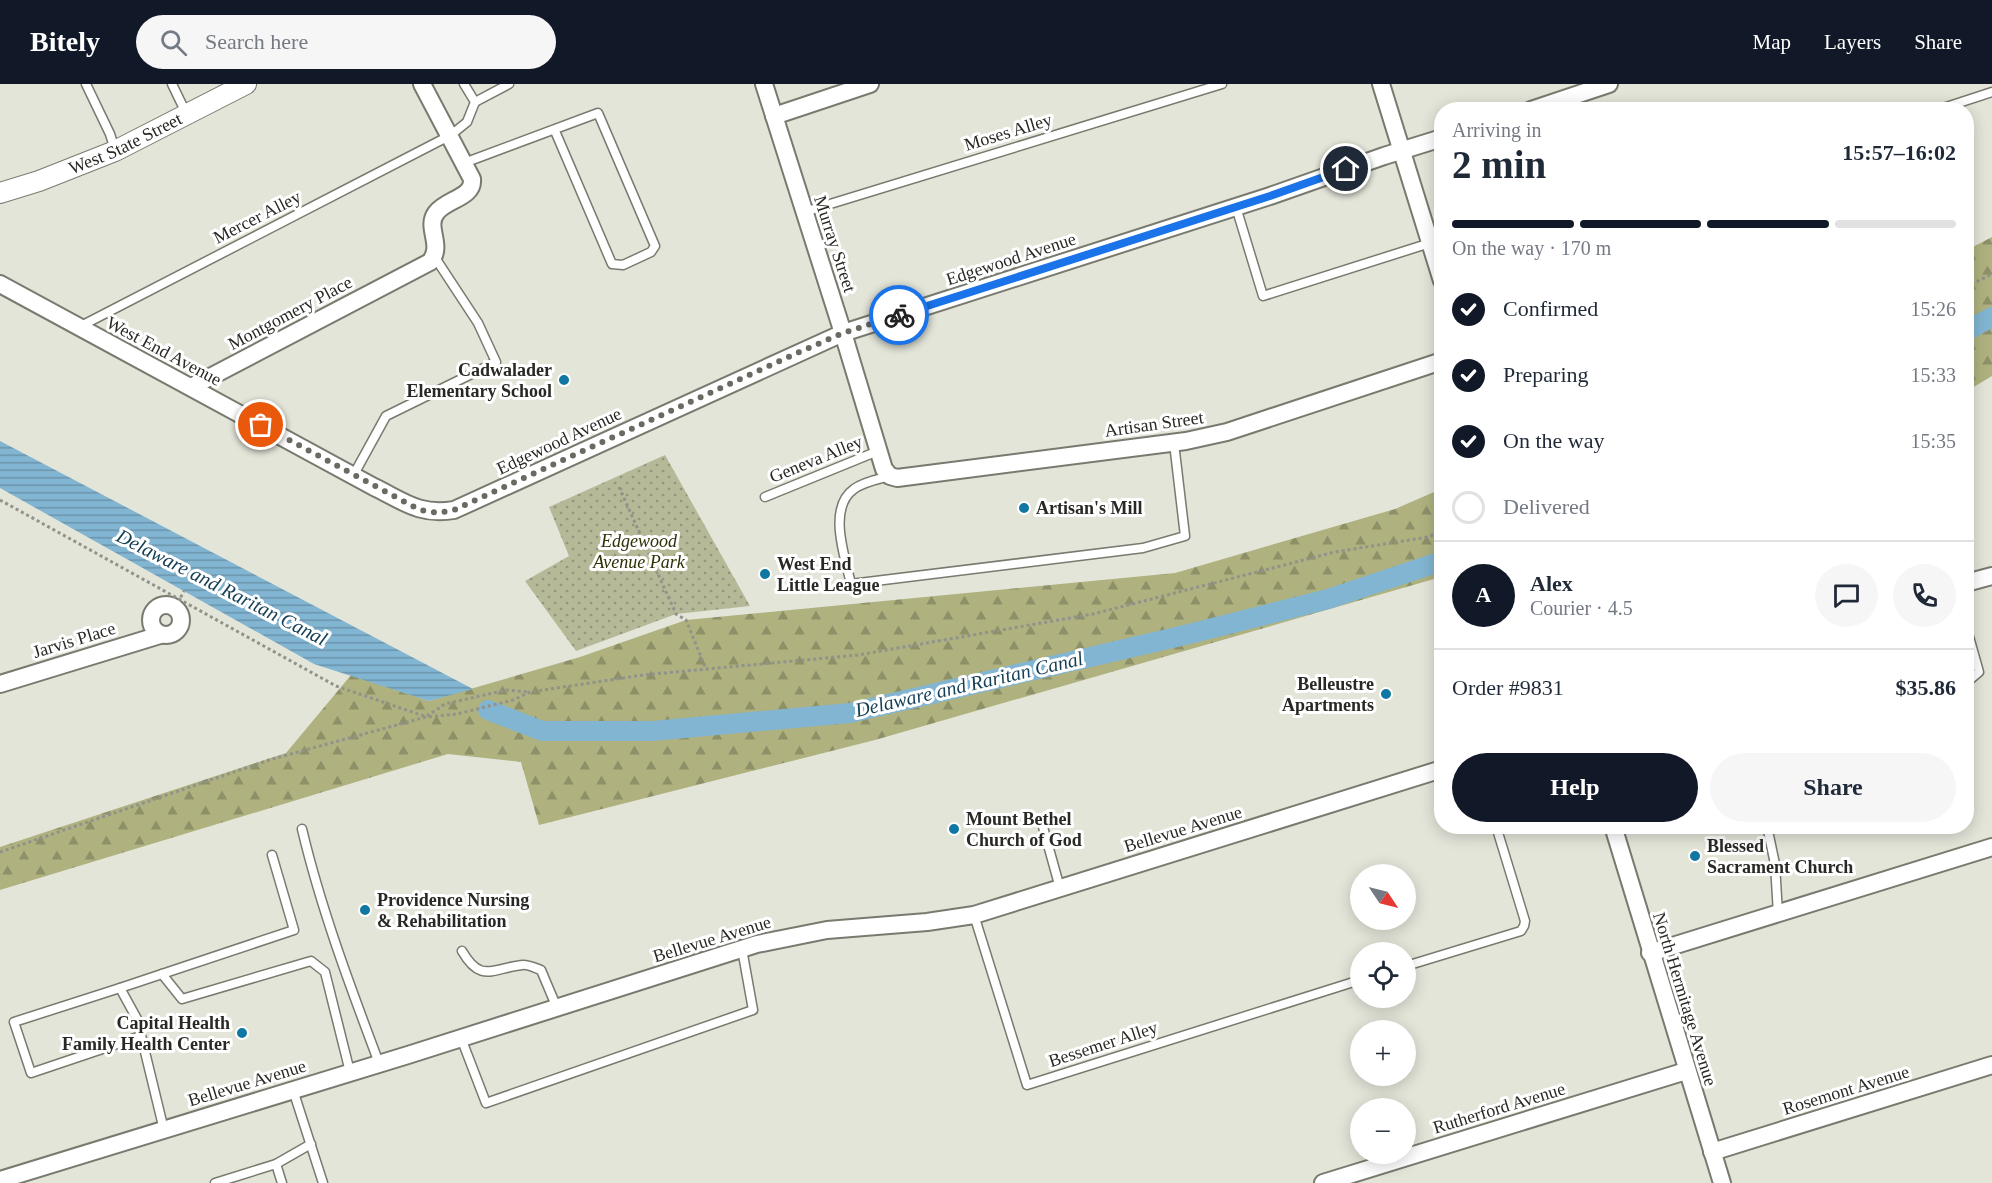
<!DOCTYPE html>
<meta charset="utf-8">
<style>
body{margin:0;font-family:"Times New Roman",serif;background:#f6f6f7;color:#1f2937;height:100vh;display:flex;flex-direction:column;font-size:22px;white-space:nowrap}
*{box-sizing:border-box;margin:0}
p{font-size:20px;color:#747a83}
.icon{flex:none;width:33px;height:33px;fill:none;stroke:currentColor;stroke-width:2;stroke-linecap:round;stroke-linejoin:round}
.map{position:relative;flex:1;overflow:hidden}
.sheet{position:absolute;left:1434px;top:18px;width:540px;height:732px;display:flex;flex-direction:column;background:#fff;border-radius:24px;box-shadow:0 3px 15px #0003}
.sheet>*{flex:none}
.needle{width:39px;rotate:125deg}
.buttons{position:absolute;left:1350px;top:780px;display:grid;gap:12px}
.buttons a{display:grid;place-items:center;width:66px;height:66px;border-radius:50%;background:#fff;box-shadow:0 3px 15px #0003;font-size:30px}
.pin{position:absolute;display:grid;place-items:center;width:51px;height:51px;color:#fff;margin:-26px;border:3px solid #fff;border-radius:50%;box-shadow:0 2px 6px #0007}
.courier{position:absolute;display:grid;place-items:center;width:60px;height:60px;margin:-30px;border:4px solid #1a73e8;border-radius:50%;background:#fff;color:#222;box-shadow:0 2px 8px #0007}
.headline em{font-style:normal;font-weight:800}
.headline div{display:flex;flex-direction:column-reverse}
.headline{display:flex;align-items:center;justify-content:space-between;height:102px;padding:0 18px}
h1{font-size:39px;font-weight:800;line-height:45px}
.bar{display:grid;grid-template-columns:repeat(4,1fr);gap:9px 6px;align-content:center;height:72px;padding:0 18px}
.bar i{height:8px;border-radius:4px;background:#e0e1e3}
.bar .current{background:#111827}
.bar p{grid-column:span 4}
.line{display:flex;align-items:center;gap:15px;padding:0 18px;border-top:2px solid #e0e1e3}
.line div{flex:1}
.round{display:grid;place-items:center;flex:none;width:63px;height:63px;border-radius:32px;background:#f6f6f7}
ol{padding:0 18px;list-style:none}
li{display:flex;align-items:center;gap:18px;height:66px}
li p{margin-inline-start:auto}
li .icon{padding:6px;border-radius:50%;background:#111827;color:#fff;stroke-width:4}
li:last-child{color:#747a83}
li i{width:33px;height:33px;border:3px solid #e0e1e3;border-radius:50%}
.button{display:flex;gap:12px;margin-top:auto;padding:12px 18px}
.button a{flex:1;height:69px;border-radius:36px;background:#111827;color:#fff;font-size:24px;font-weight:800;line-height:69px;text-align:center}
.button a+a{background:#f6f6f7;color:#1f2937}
header{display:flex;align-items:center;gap:36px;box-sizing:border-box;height:84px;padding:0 30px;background:#111827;color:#fff}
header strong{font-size:28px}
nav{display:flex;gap:33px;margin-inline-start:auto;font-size:21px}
.search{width:420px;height:54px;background:#f6f6f7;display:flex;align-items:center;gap:15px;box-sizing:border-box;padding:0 21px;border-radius:33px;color:#747a83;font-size:22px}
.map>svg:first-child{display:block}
.grass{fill:url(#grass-dots)}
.forest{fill:url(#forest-firs)}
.water{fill:url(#water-rules)}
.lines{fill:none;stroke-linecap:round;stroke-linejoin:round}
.canal{stroke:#82b5d2;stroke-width:20}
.service-casing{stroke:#797a6f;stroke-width:11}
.minor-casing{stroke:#797a6f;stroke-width:20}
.tertiary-casing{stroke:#797a6f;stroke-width:22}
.path{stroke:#91928a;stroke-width:3;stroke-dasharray:3 3;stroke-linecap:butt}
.service{stroke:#fff;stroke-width:8}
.minor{stroke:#fff;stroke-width:16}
.tertiary{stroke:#fff;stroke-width:20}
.done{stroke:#6a6a63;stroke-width:6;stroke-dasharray:0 10.8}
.route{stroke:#1a73e8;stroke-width:8}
.poi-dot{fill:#1076a2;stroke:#fff;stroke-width:2}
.labels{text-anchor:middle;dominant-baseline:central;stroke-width:6;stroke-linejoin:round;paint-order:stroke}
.street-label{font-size:18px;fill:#282824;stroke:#fff}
.poi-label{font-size:18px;font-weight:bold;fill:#282824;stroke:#fff;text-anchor:start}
.park-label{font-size:18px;font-style:italic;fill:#2f3006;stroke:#fff}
.water-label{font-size:20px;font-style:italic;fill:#153f54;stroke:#fff}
</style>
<header>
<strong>Bitely</strong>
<div class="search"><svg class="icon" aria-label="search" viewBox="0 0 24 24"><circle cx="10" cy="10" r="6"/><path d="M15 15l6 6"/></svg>Search here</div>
<nav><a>Map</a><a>Layers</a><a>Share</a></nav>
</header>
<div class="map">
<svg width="1992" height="1099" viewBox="0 0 1992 1099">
<defs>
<pattern id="grass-dots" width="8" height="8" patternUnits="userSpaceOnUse" patternTransform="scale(1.5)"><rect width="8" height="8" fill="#b6b998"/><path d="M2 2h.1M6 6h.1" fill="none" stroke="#94967c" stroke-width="1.8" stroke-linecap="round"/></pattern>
<pattern id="forest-firs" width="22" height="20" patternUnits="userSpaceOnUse" patternTransform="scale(1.5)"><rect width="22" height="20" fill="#afb27f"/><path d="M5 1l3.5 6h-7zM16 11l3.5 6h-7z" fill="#8e9168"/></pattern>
<pattern id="water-rules" width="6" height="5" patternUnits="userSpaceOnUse" patternTransform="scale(1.5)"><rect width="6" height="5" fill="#82b5d2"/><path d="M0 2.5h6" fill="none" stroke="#6a93aa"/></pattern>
</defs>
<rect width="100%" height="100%" fill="#e4e5d9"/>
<path class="grass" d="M665,371L750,522L676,530L576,567L525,497L569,472L549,423Z"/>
<g class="forest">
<path d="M1992,153V292L1967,307V166Z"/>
<path d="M1441,405V493L875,656L539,741L521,678L448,670L0,806V763L286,669L351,591L429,617L580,573L686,536L1175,489L1395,425Z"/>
</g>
<path class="water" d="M0,358V357L473,605L429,617L314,580L0,404Z"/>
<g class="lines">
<g class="canal">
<path d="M1966,247L1992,233"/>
<path d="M488,626L542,647H652L850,629L1185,551L1328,515L1442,477"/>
</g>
<g class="service-casing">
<g id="service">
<path d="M86,0L110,50L115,66"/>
<path d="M172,0L187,31"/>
<path d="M475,18L509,0"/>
<path d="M1937,26L1992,8"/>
<path d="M464,79L598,29L655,162L651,168L623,181L612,180L555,47"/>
<path d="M1236,123L1263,212L1430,159"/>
<path d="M804,128L1222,0"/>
<path d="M79,243L451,51L467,38L475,18L464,0"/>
<path d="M353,392L386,332L496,278L478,239L434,172"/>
<path d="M890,392C879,395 863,398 854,405C827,424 845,473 851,500L1143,464L1185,452L1174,359"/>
<path d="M765,413L878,367"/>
<path d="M1966,542L1979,588L1966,599"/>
<path d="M1767,742L1775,780L1778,830"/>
<path d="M1043,743L1060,804"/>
<path d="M302,745C321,825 350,902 379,979"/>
<path d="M974,831L1027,1001L1360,896"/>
<path d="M462,867C481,900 493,884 522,881C528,880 535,884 541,886L557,924"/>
<path d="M1406,882L1521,847L1524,842L1525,837L1496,742"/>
<path d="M162,890L182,915L311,877L325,888L350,988"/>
<path d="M120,904L294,846L272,771"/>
<path d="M141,952L31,989L14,938L120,904L137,935L164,1046"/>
<path d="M461,954L486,1019L753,926L742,865"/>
<path d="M293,1006L323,1099"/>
<path d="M276,1080L282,1099"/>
<path d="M215,1099L276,1080L311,1060"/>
</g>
</g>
<g class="minor-casing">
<g id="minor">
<path d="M764,0L843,249L884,385L890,392L897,394L1186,357L1227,348L1442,277"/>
<path d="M1381,0L1442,197"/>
<path d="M1531,26L1609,0"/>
<path d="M774,32L870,0"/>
<path d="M0,200L374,403C403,417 420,432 454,426L843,249L1270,112L1384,72L1442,54"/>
<path d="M191,303L430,178C444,161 425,144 436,129C446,115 474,114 472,95L422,0"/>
<path d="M1966,499L1992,492"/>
<circle cx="166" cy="536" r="15"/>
<path d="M0,600L160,551"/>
<path d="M1613,742L1722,1099"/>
<path d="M1650,869L1992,763"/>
<path d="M1712,1068L1992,981"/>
<path d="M0,1096L408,971L757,860L827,846L927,838L974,831L1442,685"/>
<path d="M1323,1099L1686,987"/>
</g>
</g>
<g class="tertiary-casing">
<g id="tertiary">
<path id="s1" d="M0,109L39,97L115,67L246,0"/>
</g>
</g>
<g class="path">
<path d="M1966,203L1992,190"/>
<path d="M619,403L676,530L686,536L706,585"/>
<path d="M0,416L336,602L424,632"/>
<path d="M175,524L184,507"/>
<path d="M427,632L445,620L506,606L529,608"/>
<path d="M0,768L269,676L426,633L457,630L513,616L530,608L643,591L858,571L1093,530L1335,468L1428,453L1442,447"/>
</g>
<use href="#service" class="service"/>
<use href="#minor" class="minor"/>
<use href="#tertiary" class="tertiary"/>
</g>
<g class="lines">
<path class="done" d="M261,341L420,426L438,429L454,426L795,270L843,249L899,231"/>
<path class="route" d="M899,231L1270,112L1346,85"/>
</g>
<g class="poi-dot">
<circle cx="564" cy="296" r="6"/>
<circle cx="1024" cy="424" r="6"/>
<circle cx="765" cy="490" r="6"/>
<circle cx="1386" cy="610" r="6"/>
<circle cx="954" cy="745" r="6"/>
<circle cx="1695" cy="772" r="6"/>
<circle cx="365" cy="826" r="6"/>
<circle cx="242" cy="949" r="6"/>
</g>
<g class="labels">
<g class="street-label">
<text transform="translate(1008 48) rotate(-17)">Moses Alley</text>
<text stroke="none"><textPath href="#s1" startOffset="135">West State Street</textPath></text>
<text transform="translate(257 133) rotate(-27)">Mercer Alley</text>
<text transform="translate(835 160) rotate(72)">Murray Street</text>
<text transform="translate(1011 175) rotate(-18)">Edgewood Avenue</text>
<text transform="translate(290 229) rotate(-28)">Montgomery Place</text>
<text transform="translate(164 267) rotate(28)">West End Avenue</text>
<text transform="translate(1154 340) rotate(-8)">Artisan Street</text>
<text transform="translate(559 357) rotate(-25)">Edgewood Avenue</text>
<text transform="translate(816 375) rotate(-22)">Geneva Alley</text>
<text transform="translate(74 556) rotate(-17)">Jarvis Place</text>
<text transform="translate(1183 745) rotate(-17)">Bellevue Avenue</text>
<text transform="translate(712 855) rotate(-17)">Bellevue Avenue</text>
<text transform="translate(1685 915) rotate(73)">North Hermitage Avenue</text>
<text transform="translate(1103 960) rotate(-18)">Bessemer Alley</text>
<text transform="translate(247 999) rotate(-17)">Bellevue Avenue</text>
<text transform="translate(1846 1006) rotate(-17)">Rosemont Avenue</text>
<text transform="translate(1499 1024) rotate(-17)">Rutherford Avenue</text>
</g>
<g class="poi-label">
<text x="552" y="286" text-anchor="end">Cadwalader<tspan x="552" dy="21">Elementary School</tspan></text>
<text x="1036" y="424">Artisan's Mill</text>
<text x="777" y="480">West End<tspan x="777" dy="21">Little League</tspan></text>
<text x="1374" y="600" text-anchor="end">Belleustre<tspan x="1374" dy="21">Apartments</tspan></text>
<text x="966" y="735">Mount Bethel<tspan x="966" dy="21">Church of God</tspan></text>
<text x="1707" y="762">Blessed<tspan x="1707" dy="21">Sacrament Church</tspan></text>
<text x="377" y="816">Providence Nursing<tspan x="377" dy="21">&amp; Rehabilitation</tspan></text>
<text x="230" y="939" text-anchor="end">Capital Health<tspan x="230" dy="21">Family Health Center</tspan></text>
</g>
<g class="park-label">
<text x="639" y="457">Edgewood<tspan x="639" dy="21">Avenue Park</tspan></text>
</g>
<g class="water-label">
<text transform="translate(222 503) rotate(27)">Delaware and Raritan Canal</text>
<text transform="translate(969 600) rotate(-13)">Delaware and Raritan Canal</text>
</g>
</g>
</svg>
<div class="buttons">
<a><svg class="needle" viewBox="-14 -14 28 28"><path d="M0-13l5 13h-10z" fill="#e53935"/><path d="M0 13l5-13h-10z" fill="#747a83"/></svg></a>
<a><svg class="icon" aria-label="locate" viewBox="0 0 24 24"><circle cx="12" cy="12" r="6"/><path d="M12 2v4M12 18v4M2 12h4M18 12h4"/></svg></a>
<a>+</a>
<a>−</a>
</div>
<div class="pin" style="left:261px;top:341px;background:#ea580c"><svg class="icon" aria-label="bag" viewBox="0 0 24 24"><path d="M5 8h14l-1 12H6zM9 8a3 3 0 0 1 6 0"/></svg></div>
<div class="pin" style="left:1346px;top:85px;background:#1f2937"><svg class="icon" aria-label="home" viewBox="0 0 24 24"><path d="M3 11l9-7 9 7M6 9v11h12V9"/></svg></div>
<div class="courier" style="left:899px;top:231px"><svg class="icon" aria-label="bike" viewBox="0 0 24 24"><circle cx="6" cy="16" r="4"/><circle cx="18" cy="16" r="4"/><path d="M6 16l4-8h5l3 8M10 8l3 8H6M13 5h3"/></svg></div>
<section class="sheet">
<div class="headline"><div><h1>2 min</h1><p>Arriving in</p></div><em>15:57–16:02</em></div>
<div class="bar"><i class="current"></i><i class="current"></i><i class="current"></i><i></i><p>On the way · 170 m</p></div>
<ol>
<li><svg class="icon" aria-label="check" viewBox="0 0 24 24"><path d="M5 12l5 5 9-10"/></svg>Confirmed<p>15:26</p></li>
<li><svg class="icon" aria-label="check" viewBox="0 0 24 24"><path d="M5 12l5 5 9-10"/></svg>Preparing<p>15:33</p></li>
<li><svg class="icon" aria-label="check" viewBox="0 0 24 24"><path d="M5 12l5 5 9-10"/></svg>On the way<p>15:35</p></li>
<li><i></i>Delivered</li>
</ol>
<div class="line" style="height:108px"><b class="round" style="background:#111827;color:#fff">A</b><div><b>Alex</b><p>Courier · 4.5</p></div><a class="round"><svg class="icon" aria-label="chat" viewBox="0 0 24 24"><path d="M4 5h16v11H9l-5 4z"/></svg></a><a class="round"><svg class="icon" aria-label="phone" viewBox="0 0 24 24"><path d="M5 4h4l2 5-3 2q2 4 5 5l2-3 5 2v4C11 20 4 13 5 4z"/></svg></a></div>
<div class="line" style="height:78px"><div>Order #9831</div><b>$35.86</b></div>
<div class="button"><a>Help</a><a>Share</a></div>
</section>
</div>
